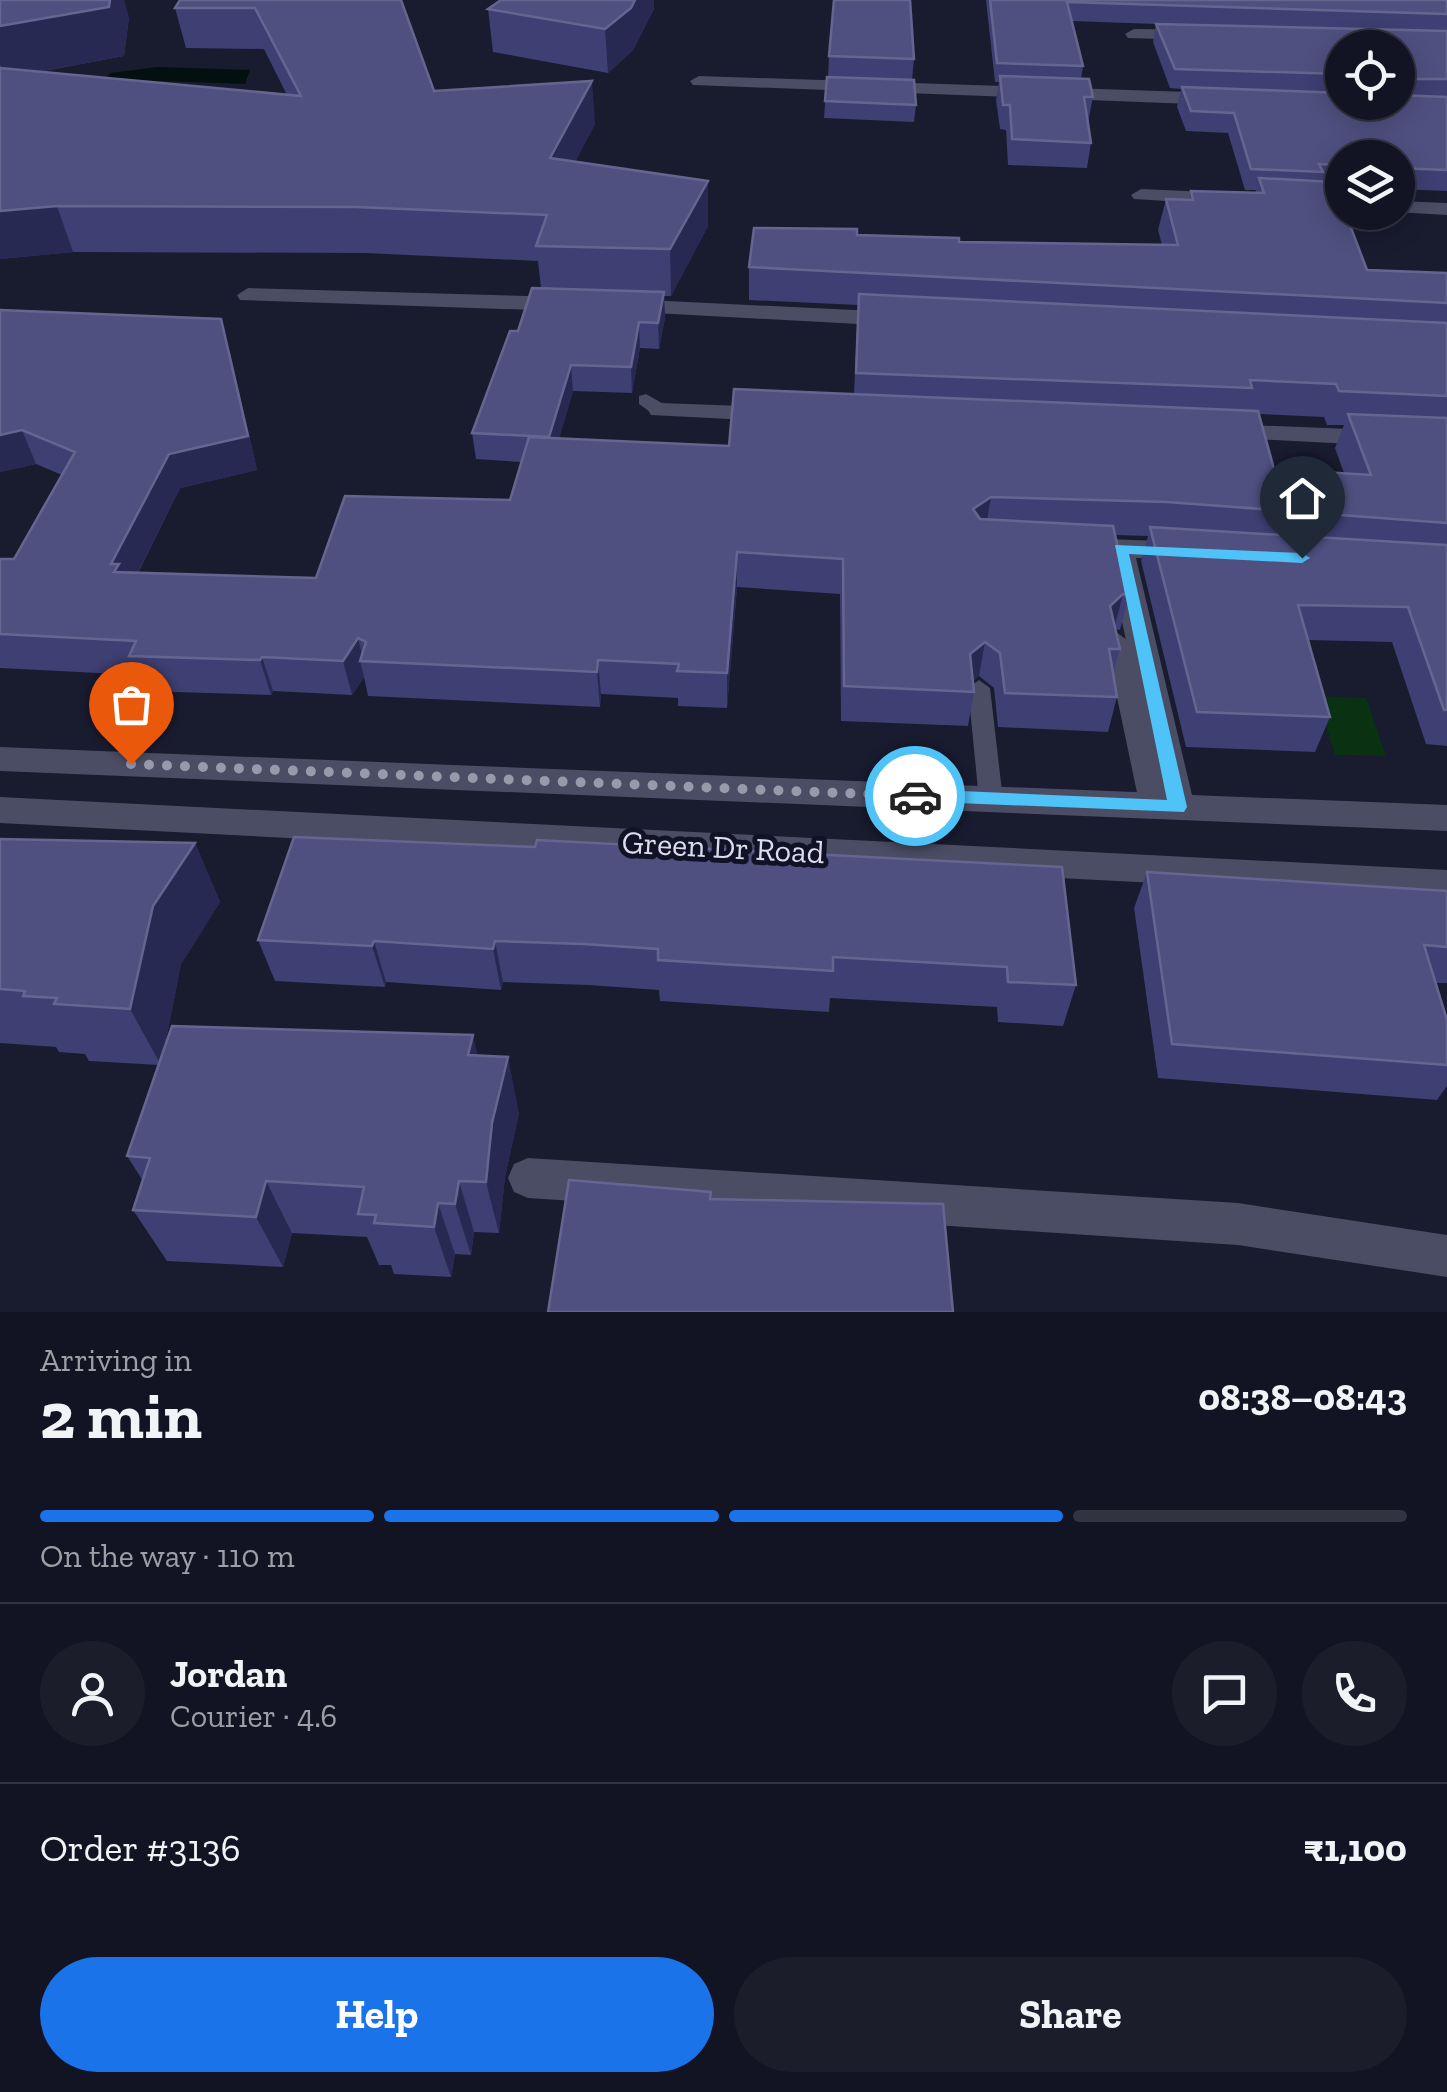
<!DOCTYPE html>
<meta charset="utf-8">
<style>
body{margin:0;font-family:"Zilla Slab",serif;background:#1c1d2b;color:#f1f3f6;height:100vh;display:flex;flex-direction:column;font-size:38px;white-space:nowrap}
*{box-sizing:border-box;margin:0}
p{font-size:32px;color:#9d9ea6}
.icon{flex:none;width:55px;height:55px;fill:none;stroke:currentColor;stroke-width:2;stroke-linecap:round;stroke-linejoin:round}
.map{position:relative;height:1312px;overflow:hidden}
.sheet{display:flex;flex-direction:column;background:#131423;flex:1}
.sheet>*{flex:none}
.controls{position:absolute;left:1325px;top:30px;display:grid;gap:20px}
.controls a{display:grid;place-items:center;width:90px;height:90px;border-radius:50%;background:#131423;box-shadow:0 5px 25px #0003,0 0 0 2px #323341;font-size:50px}
.pin{position:absolute;display:grid;place-items:center;width:85px;height:85px;color:#fff;margin:-102px -42px;border-radius:50% 50% 50% 0;rotate:-45deg;box-shadow:0 0 10px #0007}
.pin .icon{rotate:45deg}
.courier{position:absolute;display:grid;place-items:center;width:100px;height:100px;margin:-50px;border:8px solid #4fc3f7;border-radius:50%;background:#fff;color:#222;box-shadow:0 2px 12px #0007}
.summary em{font-style:normal;font-weight:700}
.summary div{display:flex;flex-direction:column-reverse}
.summary{display:flex;align-items:center;justify-content:space-between;height:170px;padding:0 40px}
h1{font-size:65px;font-weight:700;line-height:75px}
.bar{display:grid;grid-template-columns:repeat(4,1fr);gap:15px 10px;align-content:center;height:120px;padding:0 40px}
.bar i{height:12px;border-radius:8px;background:#323341}
.bar .selected{background:#1a73e8}
.bar p{grid-column:span 4}
.line{display:flex;align-items:center;gap:25px;padding:0 40px;border-top:2px solid #323341}
.line div{flex:1}
.round{display:grid;place-items:center;flex:none;width:105px;height:105px;border-radius:52px;background:#1c1d2b}
.action{display:flex;gap:20px;margin-top:auto;padding:20px 40px}
.action a{flex:1;height:115px;border-radius:60px;background:#1a73e8;color:#fff;font-size:40px;font-weight:700;line-height:115px;text-align:center}
.action a+a{background:#1c1d2b;color:#f1f3f6}
.map>svg:first-child{display:block}
.green{fill:#093112}
.water{fill:#040f10}
.lines{fill:none;stroke-linecap:round;stroke-linejoin:round}
.lane{fill:#4b4d65;fill-rule:evenodd}
.street{fill:#4b4d65;fill-rule:evenodd}
.wall{fill:#3e3f72;fill-rule:evenodd}
.shaded-wall{fill:#282952}
.building{fill:#4f507f;stroke:#656690;stroke-width:2.5}
.route{fill:#4fc3f7}
.done{stroke:#9899aa;stroke-width:10;stroke-dasharray:0 18}
.labels{text-anchor:middle;dominant-baseline:central;stroke-width:10;stroke-linejoin:round;paint-order:stroke}
.street-label{font-size:32px;fill:#dcddec;stroke:#111225}
</style>
<div class="map">
<svg width="1447" height="1312" viewBox="0 0 1447 1312">
<rect width="100%" height="100%" fill="#191b2f"/>
<path class="green" d="M1317,696L1366,698L1386,756L1335,755Z"/>
<path class="water" d="M158,67L250,70L245,84L104,79L111,73Z"/>
<g class="lines">
<g class="lane">
<path d="M646,394L667,406V414H653L639,404V396Z"/>
<path d="M1116,632L1127,640L1164,807L1161,814L1152,817L1143,814L1140,807L1105,640Z"/>
<path d="M979,680L990,688L1003,800L1000,807L991,810L982,807L979,800L968,688Z"/>
</g>
<g class="street">
<path d="M1134,29L1194,30L1203,35L1194,40L1128,38L1125,34Z"/>
<path d="M699,76L1219,93L1228,99L1219,105L693,85L690,81Z"/>
<path d="M1141,189L1230,193L1240,199L1230,205L1134,199L1131,195Z"/>
<path d="M1398,201L1447,203V215L1395,212Z"/>
<path d="M248,288L565,297L576,304L565,311L240,300L237,295Z"/>
<path d="M626,299L895,312L906,319L895,326L618,311L615,306Z"/>
<path d="M660,403L770,407L782,414L770,421L651,415L648,410L651,405Z"/>
<path d="M1225,424L1447,433V449L1216,437L1212,432Z"/>
<path d="M1081,538L1185,542L1199,551L1185,560L1136,558L1192,795L1447,805V831L0,771V747L1159,793L1108,557L1071,553L1067,547L1071,541Z"/>
<path d="M0,797L1447,870V898L0,823Z"/>
<path d="M528,1158L1238,1203L1447,1235V1277L1238,1245L528,1198L514,1192L508,1178L514,1164Z"/>
</g>
</g>
<g class="wall">
<path d="M0,0L129,17L124,56L39,72L287,95L264,49L186,48L175,8L401,0L434,91L595,124L575,161L708,226L671,296H664L665,318L659,349L640,348L632,393L573,391L559,438L729,446L854,394L858,305L749,300V267L857,235L959,242L1162,245L1158,230L1166,199L1189,200L1191,191L1255,193L1256,190H1245L1228,133L1186,131L1177,107L1181,89L1170,88L1153,42L1156,24L1072,21L1083,66L1081,79L1093,97L1088,122L1091,143L1087,168L1008,165L1006,130L1000,129L996,100L999,82H995L986,0H1447V191L1398,189V158H1342V186L1335,185L1367,270L1447,273V746L1426,744L1392,642L1308,640L1330,717L1315,752L1186,747L1141,561L1148,536L1115,535L1129,596L1120,630L1115,629L1120,649L1113,674L1117,697L1108,732L998,727L994,688L979,676L973,681L974,692L968,726L841,721L840,594L737,587L727,708L678,706V698L601,694L600,707L368,696L364,677L352,695L273,691L271,695L143,691L137,675L0,668V559H14L62,475L36,464L0,472V310L230,352L257,470L180,488L138,573L316,578L510,500L521,462L476,459L472,433L518,331L541,288L538,261L365,253L73,252L0,259ZM1342,48H1398V102H1342ZM1260,414L1324,417L1327,425H1344L1335,448L1344,473L1274,469Z"/>
<path d="M501,0H654V9L633,50L608,73L493,52L488,9Z"/>
<path d="M829,56L914,59L912,80L828,77Z"/>
<path d="M827,77L916,105L914,122L824,118Z"/>
<path d="M0,839L195,843L220,902L181,964L164,1050L477,1056L519,1113L505,1177L499,1233L474,1232L471,1255L455,1254L451,1277L394,1274L391,1265H379L367,1237L292,1233L283,1267L167,1261L133,1210L143,1181L127,1156L159,1065L89,1061L85,1054L59,1052L56,1047L0,1043Z"/>
<path d="M537,840L1076,985L1063,1026L998,1022L997,1007L830,998L829,1012L660,1001L659,990L588,985L503,982L501,990L386,982L385,987L275,981L258,940L535,847Z"/>
<path d="M1147,872L1447,891V983H1436L1447,1020V1086L1437,1100L1158,1078L1134,908Z"/>
</g>
<g class="shaded-wall">
<path d="M110,0H124L129,17L124,56L5,78L0,64V26Z"/>
<path d="M635,0H654V9L633,50L608,73L605,29Z"/>
<path d="M592,81L595,124L554,203L550,158Z"/>
<path d="M708,181V226L671,296L670,249Z"/>
<path d="M57,206L73,252L0,259V211Z"/>
<path d="M664,292L665,318L659,349L658,323Z"/>
<path d="M221,319L257,470L180,488L129,590L128,607L111,564Z"/>
<path d="M639,322L640,348L632,393L631,367Z"/>
<path d="M571,365L573,391L552,464L549,437Z"/>
<path d="M22,430L36,464L0,472V435Z"/>
<path d="M991,497L985,531L973,509Z"/>
<path d="M737,552V587L727,708V673Z"/>
<path d="M1123,594L1114,629L1110,606Z"/>
<path d="M358,638L364,662L360,661L364,677L352,695L343,661Z"/>
<path d="M985,642L979,676L964,688L970,654Z"/>
<path d="M262,657L273,691L271,695L260,660Z"/>
<path d="M598,660L601,694L600,707L597,672Z"/>
<path d="M195,843L220,902L181,964L161,1065L130,1009L153,906Z"/>
<path d="M374,941L386,982L385,987L372,946Z"/>
<path d="M495,941L503,982L501,990L493,949Z"/>
<path d="M473,1035L486,1091L468,1055Z"/>
<path d="M508,1057L519,1113L505,1177L499,1233L486,1182L492,1123Z"/>
<path d="M266,1181L292,1233L283,1267L256,1217Z"/>
<path d="M459,1181L474,1232L471,1255L455,1204Z"/>
<path d="M438,1203L455,1254L451,1277L434,1227Z"/>
</g>
<g class="building">
<path d="M0,0H110L109,7L0,26Z"/>
<path d="M180,0H401L434,91L592,81L550,158L708,181L670,249L536,246L547,215L356,207L57,206L0,211V68L301,96L255,8H175Z"/>
<path d="M501,0H635L631,8L605,29L488,9Z"/>
<path d="M834,0H910L914,59L829,56Z"/>
<path d="M990,0H1447V14L1067,2L1083,66L997,63Z"/>
<path d="M1156,24L1447,31V79H1398V48H1342V74L1175,69Z"/>
<path d="M1000,76L1089,79L1093,97H1084L1091,143L1012,139L1010,105H1003Z"/>
<path d="M827,77L914,80L916,105L825,101Z"/>
<path d="M1182,87L1342,93V102H1398V95L1447,97V170L1398,168V158H1342V165L1319,164L1323,172L1251,169L1234,113L1191,111Z"/>
<path d="M1259,178L1333,182L1342,205V212H1345L1367,270L1447,273V303L749,267L754,228L857,229V235L959,238V242L1178,245L1166,199L1193,200L1191,191L1264,193Z"/>
<path d="M532,288L664,292L658,323L639,322L631,367L571,365L549,437L472,433L510,331H518Z"/>
<path d="M859,294L1447,323V396L1339,391L1336,384L1250,380L1252,388L856,373Z"/>
<path d="M0,310L221,319L248,436L169,454L111,564H119L114,572L316,578L345,496L510,500L529,437L729,446L734,389L1258,411L1274,469L1371,475L1348,414L1447,418V523L1167,502L991,497L973,509L980,519L1113,526L1129,596L1123,594L1110,606L1120,649H1109L1117,697L1005,693L1000,653L985,642L970,654L974,692L844,686L843,559L737,552L727,673L677,671L679,664L598,660L597,672L360,661L366,642L358,638L343,661L262,657L260,660L129,656L136,641L0,634V559H14L75,452L22,430L0,435Z"/>
<path d="M1150,527L1447,545V710H1444L1408,607L1298,605L1330,717L1197,712Z"/>
<path d="M294,837L535,847L537,840L1062,867L1076,985L1008,982L1007,967L833,957V971L658,960V949L583,944L495,941L493,949L374,941L372,946L258,940Z"/>
<path d="M0,839L195,843L153,906L130,1009L54,1004L57,998L23,996L25,991L0,989Z"/>
<path d="M1147,872L1447,891V947L1424,945L1447,1020V1065L1172,1044Z"/>
<path d="M172,1026L473,1035L468,1055L508,1057L492,1123L486,1182L459,1181L455,1204L438,1203L434,1227L374,1223L376,1215L358,1214L364,1187L266,1181L256,1217L133,1210L150,1158L127,1156Z"/>
<path d="M569,1180L711,1192L710,1199L943,1204L953,1312H548Z"/>
</g>
<path class="route" d="M1115,545L1302,553L1310,558L1302,563L1129,554L1187,807L1184,812L908,801V791L915,789L1167,800Z"/>
<g class="lines">
<path class="done" d="M131,764L915,796"/>
</g>
<g class="labels">
<g class="street-label">
<text transform="translate(723 847) rotate(3)">Green Dr Road</text>
</g>
</g>
</svg>
<div class="controls">
<a><svg class="icon" aria-label="locate" viewBox="0 0 24 24"><circle cx="12" cy="12" r="6"/><path d="M12 2v4M12 18v4M2 12h4M18 12h4"/></svg></a>
<a><svg class="icon" aria-label="layers" viewBox="0 0 24 24"><path d="M12 4l9 5-9 5-9-5zM3 14l9 5 9-5"/></svg></a>
</div>
<div class="pin" style="left:131px;top:764px;background:#ea580c"><svg class="icon" aria-label="bag" viewBox="0 0 24 24"><path d="M5 8h14l-1 12H6zM9 8a3 3 0 0 1 6 0"/></svg></div>
<div class="pin" style="left:1302px;top:558px;background:#1f2937"><svg class="icon" aria-label="home" viewBox="0 0 24 24"><path d="M3 11l9-7 9 7M6 9v11h12V9"/></svg></div>
<div class="courier" style="left:915px;top:796px"><svg class="icon" aria-label="car" viewBox="0 0 24 24"><path d="M5 17H2v-5l4-1 3-4h7l3 4 3 1v5h-3M9 17h6M6 11h13"/><circle cx="7" cy="17" r="2"/><circle cx="17" cy="17" r="2"/></svg></div>
</div>
<section class="sheet">
<div class="summary"><div><h1>2 min</h1><p>Arriving in</p></div><em>08:38–08:43</em></div>
<div class="bar"><i class="selected"></i><i class="selected"></i><i class="selected"></i><i></i><p>On the way · 110 m</p></div>
<div class="line" style="height:180px"><a class="round"><svg class="icon" aria-label="person" viewBox="0 0 24 24"><circle cx="12" cy="8" r="4"/><path d="M4 21q1-7 8-7t8 7"/></svg></a><div><b>Jordan</b><p>Courier · 4.6</p></div><a class="round"><svg class="icon" aria-label="chat" viewBox="0 0 24 24"><path d="M4 5h16v11H9l-5 4z"/></svg></a><a class="round"><svg class="icon" aria-label="phone" viewBox="0 0 24 24"><path d="M5 4h4l2 5-3 2q2 4 5 5l2-3 5 2v4C11 20 4 13 5 4z"/></svg></a></div>
<div class="line" style="height:130px"><div>Order #3136</div><b>₹1,100</b></div>
<div class="action"><a>Help</a><a>Share</a></div>
</section>
